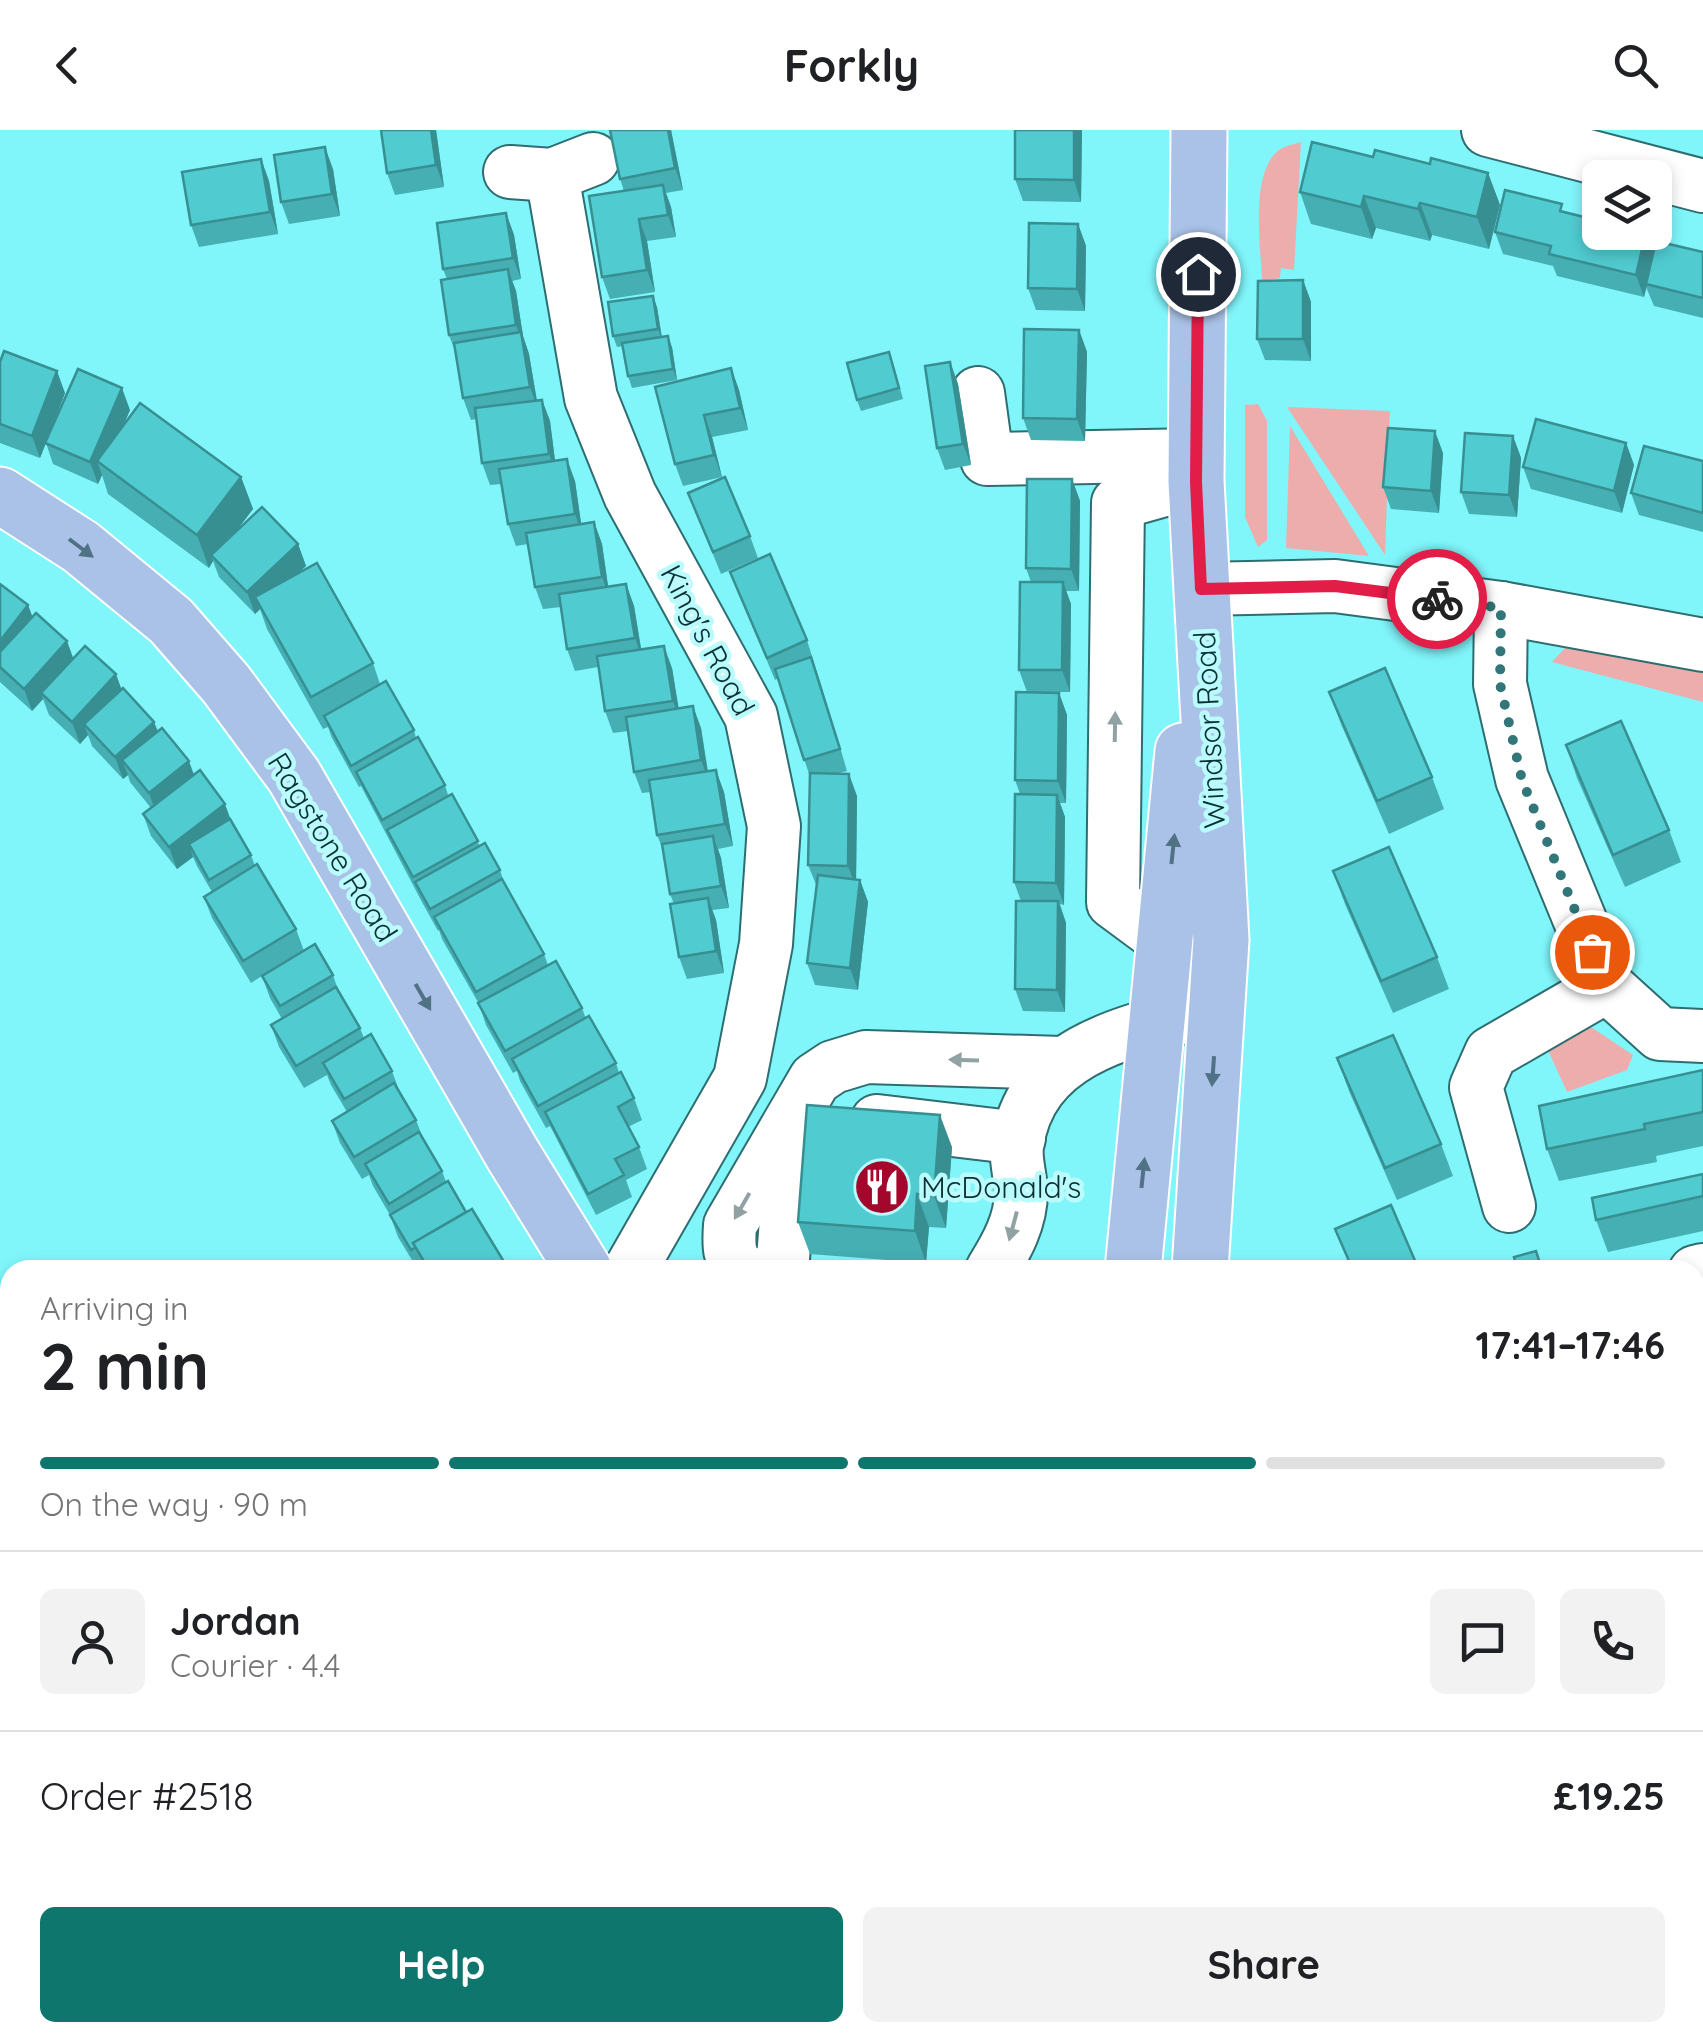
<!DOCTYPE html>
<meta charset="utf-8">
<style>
body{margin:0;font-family:Quicksand,sans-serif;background:#f2f2f2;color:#202124;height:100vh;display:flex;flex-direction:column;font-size:38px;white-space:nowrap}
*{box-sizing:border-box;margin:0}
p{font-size:32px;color:#757577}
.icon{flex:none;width:55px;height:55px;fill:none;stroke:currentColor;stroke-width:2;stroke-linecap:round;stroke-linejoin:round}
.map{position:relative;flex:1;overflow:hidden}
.drawer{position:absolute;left:0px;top:1130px;width:1705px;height:782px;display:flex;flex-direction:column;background:#fff;border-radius:30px 30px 0 0;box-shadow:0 5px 15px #0003}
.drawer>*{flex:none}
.tools{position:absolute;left:1582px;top:30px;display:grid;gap:20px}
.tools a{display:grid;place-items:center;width:90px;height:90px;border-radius:15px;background:#fff;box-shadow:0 5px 15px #0003;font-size:50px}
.pin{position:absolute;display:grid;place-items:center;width:85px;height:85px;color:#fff;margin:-42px;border:5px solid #fff;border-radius:50%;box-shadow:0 2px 10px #0007}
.courier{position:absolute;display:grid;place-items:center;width:100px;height:100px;margin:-50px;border:8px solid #e11d48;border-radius:50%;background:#fff;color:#222;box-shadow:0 2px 12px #0007}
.headline em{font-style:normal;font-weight:700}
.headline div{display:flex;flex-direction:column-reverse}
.headline{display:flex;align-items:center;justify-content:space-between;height:170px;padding:0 40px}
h1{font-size:65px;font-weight:700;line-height:75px}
.bar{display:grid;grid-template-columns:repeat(4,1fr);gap:15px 10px;align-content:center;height:120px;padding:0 40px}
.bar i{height:12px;border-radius:8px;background:#e0e0e0}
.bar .selected{background:#0f766e}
.bar p{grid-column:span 4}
.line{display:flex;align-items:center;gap:25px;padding:0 40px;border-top:2px solid #e0e0e0}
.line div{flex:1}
.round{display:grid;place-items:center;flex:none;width:105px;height:105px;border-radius:15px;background:#f2f2f2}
.cta{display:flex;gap:20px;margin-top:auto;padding:20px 40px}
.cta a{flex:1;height:115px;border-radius:15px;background:#0f766e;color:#fff;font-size:40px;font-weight:700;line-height:115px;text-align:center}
.cta a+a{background:#f2f2f2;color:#202124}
header{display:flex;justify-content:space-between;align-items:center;height:130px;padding:0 40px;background:#fff;font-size:45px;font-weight:700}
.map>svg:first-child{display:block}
.green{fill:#eeadad}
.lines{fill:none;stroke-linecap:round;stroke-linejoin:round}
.minor-casing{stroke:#2e6d70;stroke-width:56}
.major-casing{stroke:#fff;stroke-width:59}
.highway-casing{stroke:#fff;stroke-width:59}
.minor{stroke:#fff;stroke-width:52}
.major{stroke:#aac2e7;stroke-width:55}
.highway{stroke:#7199d7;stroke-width:55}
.wall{fill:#45afb4}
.shaded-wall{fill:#388f92}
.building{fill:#50ccd1;stroke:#388f92;stroke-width:2.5}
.oneway{fill:#517284}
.oneway2{fill:#90a2a3}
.done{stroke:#337679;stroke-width:10;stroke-dasharray:0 18}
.route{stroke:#e11d48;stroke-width:12}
.labels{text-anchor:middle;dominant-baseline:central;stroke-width:9;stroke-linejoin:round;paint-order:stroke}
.street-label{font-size:30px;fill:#093133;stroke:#bafbfd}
.poi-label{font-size:30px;fill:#093133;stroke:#bafbfd;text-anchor:start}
</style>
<header><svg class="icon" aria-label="back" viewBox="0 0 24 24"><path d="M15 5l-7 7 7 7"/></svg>Forkly<svg class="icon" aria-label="search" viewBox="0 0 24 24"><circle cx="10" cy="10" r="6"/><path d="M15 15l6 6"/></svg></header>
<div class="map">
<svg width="1703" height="1912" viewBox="0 0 1703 1912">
<rect width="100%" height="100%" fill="#80f6fb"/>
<g class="green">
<path d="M1301,12L1294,140L1281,138L1280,148L1262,151C1261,117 1249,43 1279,20C1284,16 1295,14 1301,12Z"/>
<path d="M1258,274L1267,291V410L1258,417L1245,387V275Z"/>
<path d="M1287,277L1390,281L1385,425Z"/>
<path d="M1290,296L1369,426L1286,418Z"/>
<path d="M1576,506L1703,531V572L1552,532Z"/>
<path d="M1588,895L1633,925L1627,940L1567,962L1547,918Z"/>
<path d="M1703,1569V1912H1173L1174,1902H1695V1571Z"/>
</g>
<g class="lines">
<g class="minor-casing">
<g id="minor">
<path d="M1488,0L1703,56"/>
<path d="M510,42L552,45L593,29"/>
<path d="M552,45L591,268L630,365L751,586L774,696L766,814L740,948L630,1140"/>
<path d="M978,263L987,329L1196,325"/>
<path d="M1201,459L1335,456L1501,478L1703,515"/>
<path d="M1501,478L1500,554L1522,649L1607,856L1660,904L1703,906"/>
<path d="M1163,809L1113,772L1118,373L1196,351"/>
<path d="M877,991L1019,1008"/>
<path d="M1509,1076L1476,957L1491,923L1607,856"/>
<path d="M743,1140C727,1130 729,1112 730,1095L815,949L833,937L866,927L1061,933"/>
<path d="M773,1140L783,1129L790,1038L806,1004"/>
<path d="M992,1140C1007,1116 1021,1091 1021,1062C1021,1047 1015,1031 1017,1016C1030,916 1136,899 1217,879"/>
<path d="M1695,1142L1703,1140"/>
</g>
</g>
<g class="major-casing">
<g id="major">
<path d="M1199,0L1196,351L1221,810L1200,1140"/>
<path d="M0,365L81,417L171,491L226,554L294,646L513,1025L584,1140"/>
<path d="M1133,1140L1183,621"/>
<path d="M1036,1912L1037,1902"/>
<path d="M1125,1912L1127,1902"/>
</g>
</g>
<g class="highway-casing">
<g id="highway">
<path d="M1695,1346L1703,1344"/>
<path d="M1695,1453L1703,1451"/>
<path d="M166,1912L190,1902"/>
<path d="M428,1912L453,1902"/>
</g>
</g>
<use href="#minor" class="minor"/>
<use href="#major" class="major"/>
<use href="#highway" class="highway"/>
</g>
<g class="wall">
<path d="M436,0L444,57L395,65L387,43Z"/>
<path d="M610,0H671L683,60L666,63L671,77L676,107L647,111L655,162L610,169L602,147L624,61L620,49Z"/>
<path d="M1082,0L1081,72L1023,71L1015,49Z"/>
<path d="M1373,27L1488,43L1500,75L1489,119L1432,105L1430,111L1376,98L1372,109L1311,94L1300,62Z"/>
<path d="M261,29L269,51L278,104L199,117L191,95Z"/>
<path d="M333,39L340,86L289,94L281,72Z"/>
<path d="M1565,82L1647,102L1654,122H1703V188L1654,176L1646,157L1644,167L1557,146L1553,136L1503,124L1495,102Z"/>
<path d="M506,83L514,105L521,149L512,151L516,161L523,206L529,224L537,270H542L550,291L555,331L575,351L581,394L594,392L602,414L608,457L626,454L634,476L641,520L672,538L678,578L701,598L708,641L724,662L733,716L718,719L721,728L729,778L712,780L716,790L724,843L687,849L679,827L674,774L670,764L664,722L657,705L651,662L642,663L634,642L628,601L613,603L605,581L598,537L575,541L567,519L561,477L543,479L535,457L528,414L516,416L508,394L501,354L490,355L482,333L476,289L471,290L463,268L456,224L449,205L447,149L443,139Z"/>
<path d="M1078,94L1086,116L1085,181L1036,180L1028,158Z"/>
<path d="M1303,150L1311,172V231L1265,230L1257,209Z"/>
<path d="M657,177L662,207L672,217L677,250L632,258L628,246L623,216L617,217L613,206Z"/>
<path d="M1079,200L1087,222L1085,311L1031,310L1023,288Z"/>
<path d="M0,232L65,263L50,302L130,280L123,296L241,347L253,379L237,400L298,414L306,436L298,443L373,533L380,554L414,600L416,608L445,655L448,665L480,716L500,740L505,756L544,824L548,835L582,878L586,889L616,933L619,943L634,968L642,990L628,997L639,1017L647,1039L626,1050L632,1067L596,1085L550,996L546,998L520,951L517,941L513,943L486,895L479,874L442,809L439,800L438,801L423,774L361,656L359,657L332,608L328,597L323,599L267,499L260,479L255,484L219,447L213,431L209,438L108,364L102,345L98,354L53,334L46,313L40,328L0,313Z"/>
<path d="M950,232L958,254L971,335L945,340L937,318Z"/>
<path d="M893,233L903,269L861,281L857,270Z"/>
<path d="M731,238L739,260L748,300L712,307L722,347L683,356L675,334Z"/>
<path d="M1513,306L1521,328L1517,387L1469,384L1461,362Z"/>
<path d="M1626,313L1634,335L1622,383L1531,359L1523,337Z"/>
<path d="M1443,323L1439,383L1391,379L1383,357Z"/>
<path d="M1703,331V402L1639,385L1631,363Z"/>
<path d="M1072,349L1080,371L1079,461H1066L1071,474L1070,562H1027L1019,540L1031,452L1026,438Z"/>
<path d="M688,363L750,406L758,428L721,444Z"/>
<path d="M730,442L807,510L847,641L839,643L857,666L856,749L860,750L868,772L858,860L815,855L807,833L817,757L808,735L810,647L778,548L775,550Z"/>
<path d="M0,454L28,475L32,487L73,528L121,560L154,592L158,601L232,691L251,725L255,736L296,799L304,821L333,845L339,863L360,898L364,908L392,941L400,963L416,990L422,1006L442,1041L446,1052L466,1082L509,1140H418L398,1107L390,1085L373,1056L369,1045L362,1049L340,1013L332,991L347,982L331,955L327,945L304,958L279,917L271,895L282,889L270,868L262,846L251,853L212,788L204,767L212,762L197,736L193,727L177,739L151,706L143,684L151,678L130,652L128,645L123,649L92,616L88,605L80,614L49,585L43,569L32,581L0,552Z"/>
<path d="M1329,562L1432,647L1444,679L1389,704L1341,594Z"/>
<path d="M1059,563L1067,585L1066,673H1060L1065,687L1064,775L1060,774L1066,793L1065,882L1023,881L1015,859L1021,771L1014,752L1020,664L1015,650Z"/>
<path d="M1566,615L1669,700L1681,732L1625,757L1577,648Z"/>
<path d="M1333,741L1437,827L1449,859L1393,883L1345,774Z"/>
<path d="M1337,928L1441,1014L1453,1046L1397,1070L1349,961Z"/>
<path d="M1703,940V1016L1656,1026L1657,1032L1559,1051L1547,1019Z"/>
<path d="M952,1017L946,1098L929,1097L926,1133L810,1124L798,1092Z"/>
<path d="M1703,1044V1101L1608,1122L1596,1090Z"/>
</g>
<g class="shaded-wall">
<path d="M431,0H436L444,57L436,35Z"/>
<path d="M668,0H671L683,60L675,38Z"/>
<path d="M1074,0H1082L1081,72L1074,50Z"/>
<path d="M325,17L333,39L340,86L332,64Z"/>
<path d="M261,29L269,51L278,104L270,82Z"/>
<path d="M1488,43L1500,75L1489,119L1477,87Z"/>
<path d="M663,55L671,77L676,107L668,85Z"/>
<path d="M1364,66L1376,98L1372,109L1361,77Z"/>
<path d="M1420,73L1432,105L1430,111L1418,79Z"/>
<path d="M506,83L514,105L521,149L513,128Z"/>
<path d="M639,89L647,111L655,162L647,140Z"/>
<path d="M1078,94L1086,116L1085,181L1077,159Z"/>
<path d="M1647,102L1655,124L1644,167L1636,145Z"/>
<path d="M508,139L516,161L523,206L529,224L538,279L530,257L523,213L516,195Z"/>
<path d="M1303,150L1311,172V231L1303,209Z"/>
<path d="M653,166L657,177L662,210L658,199Z"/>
<path d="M1079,200L1087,222L1085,311L1077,289Z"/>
<path d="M668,206L672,217L677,250L673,239Z"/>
<path d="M950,232L958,254L971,335L963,314Z"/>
<path d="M731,238L739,260L748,300L740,278Z"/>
<path d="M57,241L65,263L40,328L32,306Z"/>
<path d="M122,258L130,280L105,338L97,331L102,345L98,354L90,332Z"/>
<path d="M542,270L550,291L557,346L549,324Z"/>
<path d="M704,285L712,307L722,347L714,325Z"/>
<path d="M1435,301L1443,323L1439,383L1431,361Z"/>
<path d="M1513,306L1521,328L1517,387L1509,365Z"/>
<path d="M1626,313L1634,335L1622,383L1614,361Z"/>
<path d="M567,329L575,351L583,406L575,384Z"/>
<path d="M241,347L253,379L215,429L211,425L213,431L209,438L197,405Z"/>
<path d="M1072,349L1080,371L1079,461L1071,439Z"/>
<path d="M594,392L602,414L610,469L602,447Z"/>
<path d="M298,414L306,436L262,478L255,467L260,479L255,484L247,462Z"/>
<path d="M1063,452L1071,474L1070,562L1062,540Z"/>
<path d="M626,454L634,476L643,530L635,508Z"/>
<path d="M28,475L36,496L0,537V511Z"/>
<path d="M67,511L75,533L41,563L43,569L32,581L24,559Z"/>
<path d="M664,516L672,538L681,592L673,571Z"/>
<path d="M811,527L819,549L847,641L840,619Z"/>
<path d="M116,544L124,566L84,594L88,605L80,614L72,592Z"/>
<path d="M1059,563L1067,585L1066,673L1058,651Z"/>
<path d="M693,576L701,598L709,652L701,630Z"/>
<path d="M154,592L162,614L122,630L128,645L123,649L115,627Z"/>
<path d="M189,631L197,653L157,685L149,663Z"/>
<path d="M716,640L724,662L733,716L725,694Z"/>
<path d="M849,644L857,666L856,757L848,736Z"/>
<path d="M1057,665L1065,687L1064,775L1056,753Z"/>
<path d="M225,674L233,696L189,714L193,727L177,739L169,717Z"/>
<path d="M713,706L721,728L729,778L721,756Z"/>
<path d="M860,750L868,772L858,860L850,838Z"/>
<path d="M708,768L716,790L724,843L716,821Z"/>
<path d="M1058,771L1066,793L1065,882L1057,860Z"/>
<path d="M940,985L952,1017L946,1098L934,1066Z"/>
<path d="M917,1064L929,1097L926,1133L915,1101Z"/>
</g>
<g class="building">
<path d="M381,0H431L436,35L387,43Z"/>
<path d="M610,0H668L675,38L620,49Z"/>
<path d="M1015,0H1074V50L1015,49Z"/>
<path d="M1312,12L1373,27L1375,20L1430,34L1431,28L1488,43L1477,87L1420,73L1418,79L1364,66L1361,77L1300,62Z"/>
<path d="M325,17L332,64L281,72L274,25Z"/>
<path d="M261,29L270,82L191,95L182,42Z"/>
<path d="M663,55L668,85L639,89L647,140L602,147L589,66Z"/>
<path d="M1505,60L1562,74L1560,81L1600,91V102H1646L1636,145L1549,124L1551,116L1495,102Z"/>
<path d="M506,83L513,128L443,139L437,93Z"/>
<path d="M1029,93L1078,94L1077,159L1028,158Z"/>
<path d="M1656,111L1703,122V168L1646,154Z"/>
<path d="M508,139L516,195L449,205L441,150Z"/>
<path d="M1303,150V209H1257L1258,151Z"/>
<path d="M653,166L658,199L613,206L608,172Z"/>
<path d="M1024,199L1079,200L1077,289L1023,288Z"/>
<path d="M521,202L530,257L463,268L454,213Z"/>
<path d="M668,206L673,239L628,246L622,213Z"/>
<path d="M4,221L57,241L32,306L0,294V232Z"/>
<path d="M889,222L899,258L857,270L847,233Z"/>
<path d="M950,232L963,314L937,318L925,236Z"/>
<path d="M731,238L740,278L704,285L714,325L675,334L655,257Z"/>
<path d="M78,239L122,258L90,332L45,313Z"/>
<path d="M542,270L549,324L482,333L475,278Z"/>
<path d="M140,273L241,347L197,405L97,331Z"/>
<path d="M1536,289L1626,313L1614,361L1523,337Z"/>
<path d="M1388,298L1435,301L1431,361L1383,357Z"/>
<path d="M1465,303L1513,306L1509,365L1461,362Z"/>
<path d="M1644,316L1703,331V383L1631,363Z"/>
<path d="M567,329L575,384L508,394L499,339Z"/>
<path d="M725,347L750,406L713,422L688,363Z"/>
<path d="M1027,349H1072L1071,439L1026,438Z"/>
<path d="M262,377L298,414L247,462L211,425Z"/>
<path d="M594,392L602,447L535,457L526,403Z"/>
<path d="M770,424L807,510L767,528L730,442Z"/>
<path d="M317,433L373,533L311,567L255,467Z"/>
<path d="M1020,452H1063L1062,540H1019Z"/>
<path d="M0,454L28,475L0,511Z"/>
<path d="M626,454L635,508L567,519L559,464Z"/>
<path d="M36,483L67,511L24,559L0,537V522Z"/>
<path d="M85,516L116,544L72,592L41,563Z"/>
<path d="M664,516L673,571L605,581L597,526Z"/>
<path d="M811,527L840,619L804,630L775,539Z"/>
<path d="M1385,538L1432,647L1377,671L1329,562Z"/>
<path d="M386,551L414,600L351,636L324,586Z"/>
<path d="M123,558L154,592L115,627L84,594Z"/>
<path d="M1016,562L1059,563L1058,651L1015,650Z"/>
<path d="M693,576L701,630L634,642L626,587Z"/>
<path d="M1621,591L1669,700L1613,725L1566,615Z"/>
<path d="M162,598L189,631L149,663L122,630Z"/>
<path d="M418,607L445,655L382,690L356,642Z"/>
<path d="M200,640L225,674L169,717L143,684Z"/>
<path d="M716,640L725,694L657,705L649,650Z"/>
<path d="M810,643L849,644L848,736L808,735Z"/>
<path d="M452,664L478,711L413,747L387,700Z"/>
<path d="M1015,664L1057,665L1056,753L1014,752Z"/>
<path d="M230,689L251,725L209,750L189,714Z"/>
<path d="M713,706L721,756L670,764L662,714Z"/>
<path d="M485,713L500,740L430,779L415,752Z"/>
<path d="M1389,717L1437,827L1381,851L1333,741Z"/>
<path d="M257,734L296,799L243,831L204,767Z"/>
<path d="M818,745L860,750L850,838L807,833Z"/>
<path d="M502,749L544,824L476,862L434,787Z"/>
<path d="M708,768L716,821L679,827L670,774Z"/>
<path d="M1016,771H1058L1057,860L1015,859Z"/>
<path d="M315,814L333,845L280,876L262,846Z"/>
<path d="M556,831L582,878L505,921L478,873Z"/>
<path d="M336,857L360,898L296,936L271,895Z"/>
<path d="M589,886L616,933L538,976L512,929Z"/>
<path d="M371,904L392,941L344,969L323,933Z"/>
<path d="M1393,905L1441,1014L1385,1038L1337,928Z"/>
<path d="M1703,940V982L1644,994L1645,999L1547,1019L1539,976Z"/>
<path d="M621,942L634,968L618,977L639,1017L615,1029L624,1045L588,1064L545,982Z"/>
<path d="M394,953L416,990L354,1027L332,991Z"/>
<path d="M807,975L940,985L934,1066L917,1064L915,1101L798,1092Z"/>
<path d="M419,1002L442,1041L389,1074L365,1034Z"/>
<path d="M1703,1044V1066L1596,1090L1592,1068Z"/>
<path d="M448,1051L466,1082L413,1113L416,1117L411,1120L390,1085Z"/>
<path d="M1391,1075L1419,1140H1353L1335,1099Z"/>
<path d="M472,1079L509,1140H429L413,1113Z"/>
<path d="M1536,1121L1542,1140H1518L1514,1127Z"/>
</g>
<defs><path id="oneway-solid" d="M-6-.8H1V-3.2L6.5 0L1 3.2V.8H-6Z" transform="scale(2.5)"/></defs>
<g class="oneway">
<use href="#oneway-solid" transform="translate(81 418) rotate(37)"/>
<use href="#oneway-solid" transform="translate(1173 719) rotate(-84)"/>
<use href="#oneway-solid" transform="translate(423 867) rotate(60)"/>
<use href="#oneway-solid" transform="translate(1213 941) rotate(94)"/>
<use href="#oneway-solid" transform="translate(1143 1043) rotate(-84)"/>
</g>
<g class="oneway2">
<use href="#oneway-solid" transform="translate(1115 597) rotate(-89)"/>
<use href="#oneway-solid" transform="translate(964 930) rotate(-178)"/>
<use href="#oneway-solid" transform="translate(742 1076) rotate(120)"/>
<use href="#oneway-solid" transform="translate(1013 1096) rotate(105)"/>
</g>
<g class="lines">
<path class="done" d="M1437,469L1501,478L1500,554L1522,650L1592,822"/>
<path class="route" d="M1198,144L1196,352L1201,459L1335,456L1437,469"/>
</g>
<defs>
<g id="restaurant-disc" transform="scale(2.875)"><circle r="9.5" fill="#a4072c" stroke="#bafbfd"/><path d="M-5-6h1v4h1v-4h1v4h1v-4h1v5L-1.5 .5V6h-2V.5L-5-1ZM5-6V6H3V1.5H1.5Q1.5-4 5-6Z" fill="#fff"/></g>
</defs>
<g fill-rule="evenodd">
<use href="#restaurant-disc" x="882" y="1057"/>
</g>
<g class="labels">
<g class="street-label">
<text transform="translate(708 510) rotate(62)">King's Road</text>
<text transform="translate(1209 600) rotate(-93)">Windsor Road</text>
<text transform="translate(333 717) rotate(58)">Ragstone Road</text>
</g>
<g class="poi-label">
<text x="921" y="1057">McDonald's</text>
</g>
</g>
</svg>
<div class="tools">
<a><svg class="icon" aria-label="layers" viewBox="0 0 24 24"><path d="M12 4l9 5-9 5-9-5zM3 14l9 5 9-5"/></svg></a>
</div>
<div class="pin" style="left:1592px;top:822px;background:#ea580c"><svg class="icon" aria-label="bag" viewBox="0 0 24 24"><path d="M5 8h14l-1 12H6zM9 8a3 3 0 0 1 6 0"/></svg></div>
<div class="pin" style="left:1198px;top:144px;background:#1f2937"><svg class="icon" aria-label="home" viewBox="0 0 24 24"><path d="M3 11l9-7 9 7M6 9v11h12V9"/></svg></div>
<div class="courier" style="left:1437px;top:469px"><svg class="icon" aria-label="bike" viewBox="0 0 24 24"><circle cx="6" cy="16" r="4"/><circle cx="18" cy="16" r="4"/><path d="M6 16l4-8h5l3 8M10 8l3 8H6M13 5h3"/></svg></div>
<section class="drawer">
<div class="headline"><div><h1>2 min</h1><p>Arriving in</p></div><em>17:41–17:46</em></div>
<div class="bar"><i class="selected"></i><i class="selected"></i><i class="selected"></i><i></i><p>On the way · 90 m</p></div>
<div class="line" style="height:180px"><a class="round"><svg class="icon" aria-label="person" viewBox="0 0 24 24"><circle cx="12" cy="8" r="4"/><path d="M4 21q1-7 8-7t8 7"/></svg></a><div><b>Jordan</b><p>Courier · 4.4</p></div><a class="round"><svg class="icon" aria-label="chat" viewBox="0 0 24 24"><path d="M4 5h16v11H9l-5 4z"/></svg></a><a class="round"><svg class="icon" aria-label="phone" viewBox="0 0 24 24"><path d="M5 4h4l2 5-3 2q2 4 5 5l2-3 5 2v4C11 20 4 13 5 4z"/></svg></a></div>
<div class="line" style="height:130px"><div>Order #2518</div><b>£19.25</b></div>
<div class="cta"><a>Help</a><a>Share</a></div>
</section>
</div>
